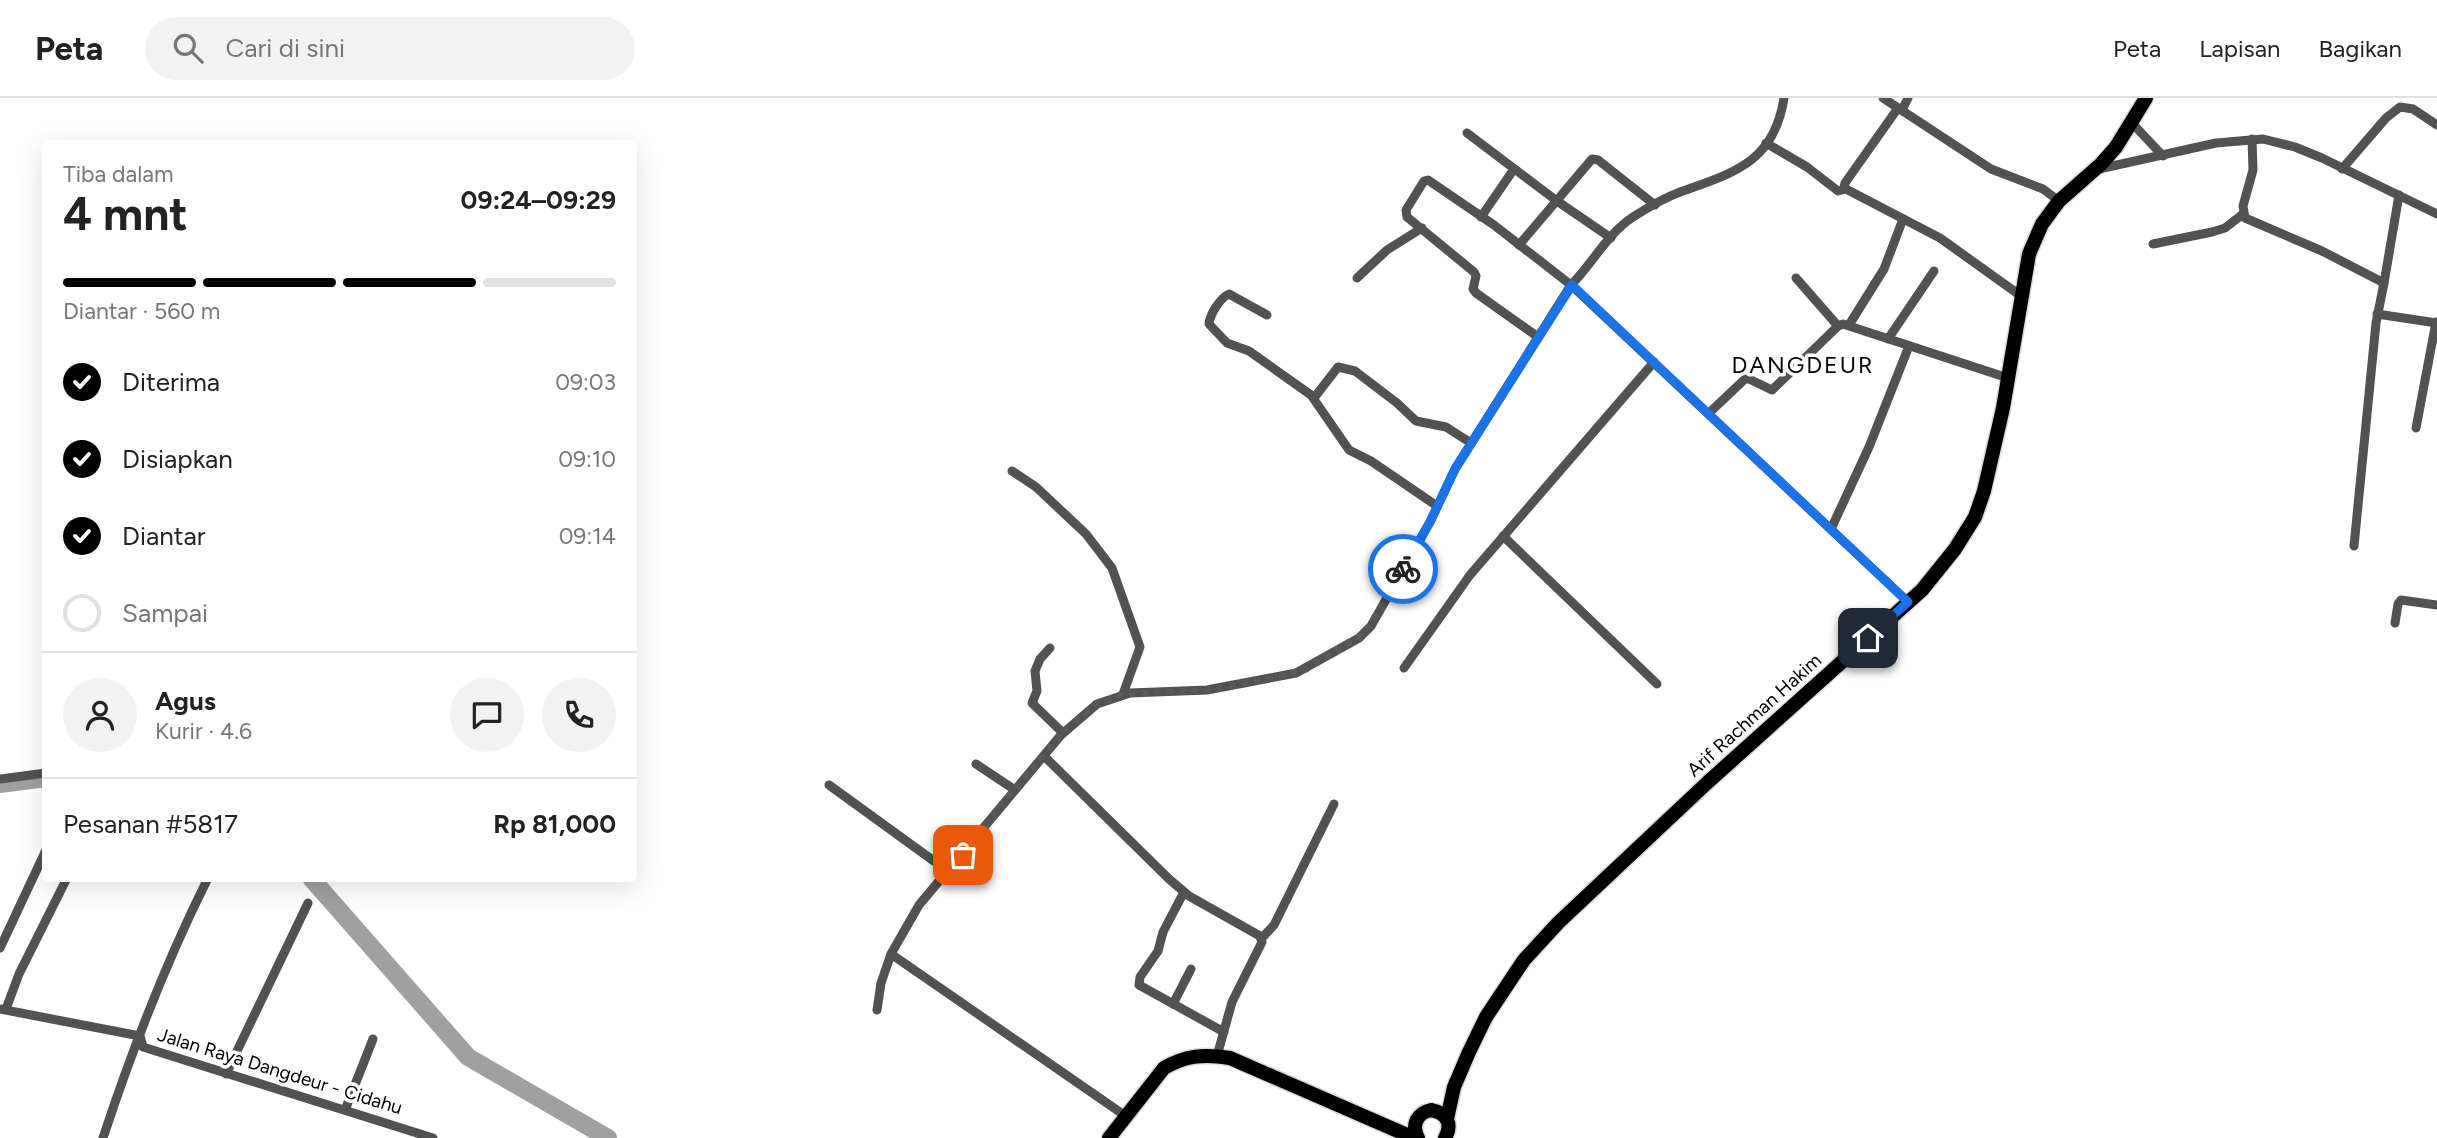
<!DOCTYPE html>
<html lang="id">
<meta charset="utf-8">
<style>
body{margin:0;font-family:Figtree,sans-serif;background:#f2f2f2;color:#222;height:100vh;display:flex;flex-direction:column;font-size:26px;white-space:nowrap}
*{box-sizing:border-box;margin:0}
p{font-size:23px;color:#767676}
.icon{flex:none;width:38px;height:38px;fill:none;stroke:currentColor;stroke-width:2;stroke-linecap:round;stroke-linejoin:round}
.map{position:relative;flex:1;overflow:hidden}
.side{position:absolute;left:42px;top:42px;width:595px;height:742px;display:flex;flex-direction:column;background:#fff;border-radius:7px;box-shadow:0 7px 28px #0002}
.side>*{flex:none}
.pin{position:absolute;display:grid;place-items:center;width:60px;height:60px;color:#fff;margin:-30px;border-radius:14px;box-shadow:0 4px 10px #0006}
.courier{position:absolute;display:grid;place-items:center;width:70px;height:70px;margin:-35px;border:5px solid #1a73e8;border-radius:50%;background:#fff;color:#222;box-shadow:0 2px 9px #0007}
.summary em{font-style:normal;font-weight:700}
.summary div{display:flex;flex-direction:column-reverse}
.summary{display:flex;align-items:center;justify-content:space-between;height:119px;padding:0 21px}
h1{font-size:46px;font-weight:700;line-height:52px}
.bar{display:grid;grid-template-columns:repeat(4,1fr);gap:10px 7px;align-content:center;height:84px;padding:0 21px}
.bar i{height:9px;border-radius:5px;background:#e0e0e0}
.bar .current{background:#000}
.bar p{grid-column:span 4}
.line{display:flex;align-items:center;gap:18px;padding:0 21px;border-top:2px solid #e0e0e0}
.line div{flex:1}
.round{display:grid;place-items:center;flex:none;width:74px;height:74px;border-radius:37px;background:#f2f2f2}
ol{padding:0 21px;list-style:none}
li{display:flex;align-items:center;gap:21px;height:77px}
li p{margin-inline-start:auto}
li .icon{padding:7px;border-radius:50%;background:#000;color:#fff;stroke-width:4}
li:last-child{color:#767676}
li i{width:38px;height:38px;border:4px solid #e0e0e0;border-radius:50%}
header{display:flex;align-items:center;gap:42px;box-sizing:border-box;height:98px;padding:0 35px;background:#fff;border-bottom:2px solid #e0e0e0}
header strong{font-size:33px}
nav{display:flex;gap:38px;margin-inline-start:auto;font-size:24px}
.search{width:490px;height:63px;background:#f2f2f2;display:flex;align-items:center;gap:18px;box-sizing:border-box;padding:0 24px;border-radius:38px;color:#767676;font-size:26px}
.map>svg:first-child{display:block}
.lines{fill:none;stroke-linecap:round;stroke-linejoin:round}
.river{stroke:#a0a0a0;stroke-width:18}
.primary-casing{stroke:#dbdbdb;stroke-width:17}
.street{stroke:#525252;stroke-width:9}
.primary{stroke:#000;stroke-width:14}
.done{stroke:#595959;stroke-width:7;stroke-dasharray:0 12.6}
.route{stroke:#1a73e8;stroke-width:9}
.labels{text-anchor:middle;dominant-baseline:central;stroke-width:7;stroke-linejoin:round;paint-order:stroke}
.street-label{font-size:19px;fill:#000;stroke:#fff}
.quarter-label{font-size:23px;letter-spacing:2px;fill:#000;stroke:#fff}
</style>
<header>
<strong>Peta</strong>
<div class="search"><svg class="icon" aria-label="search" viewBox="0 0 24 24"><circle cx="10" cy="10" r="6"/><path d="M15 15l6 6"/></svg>Cari di sini</div>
<nav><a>Peta</a><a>Lapisan</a><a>Bagikan</a></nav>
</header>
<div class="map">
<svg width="2437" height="1040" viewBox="0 0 2437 1040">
<rect width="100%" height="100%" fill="#fff"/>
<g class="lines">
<g class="river">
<path d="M0,686L46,680"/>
<path d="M311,780L468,959L608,1040"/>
</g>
<g class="primary-casing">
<g id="primary">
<path d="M1447,1021L1454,989L1469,954L1486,919L1524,862L1558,825L1708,684L1922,492L1955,451L1975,419L1984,393L2003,310L2029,156L2042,126L2059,103L2101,66L2116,49L2146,0"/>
<path d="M1109,1040L1164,970C1186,957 1205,956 1230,960L1414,1040"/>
<path d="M1418,1040C1411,1027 1417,1015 1431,1012C1447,1015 1453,1026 1445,1040"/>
</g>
</g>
<g class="street">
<path d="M1784,0C1774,65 1733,75 1680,94C1664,100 1647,110 1633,119C1608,135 1592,166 1571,187L1908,504"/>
<path d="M1883,0L1991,71L2043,91L2059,103"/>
<path d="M1898,10L1845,85L1844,90L1940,140L2021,198"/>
<path d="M1902,12L1908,0"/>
<path d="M2132,25L2163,58"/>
<path d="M1467,35L1557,103L1611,140"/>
<path d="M2252,41L2253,72L2243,108L2245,120L2322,153L2384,185L2399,97"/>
<path d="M1766,45L1807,69L1838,93L1846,91"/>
<path d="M2099,71L2216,45L2263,41L2295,49L2322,60L2437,116"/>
<path d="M2342,71L2386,20L2400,9L2413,11L2437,27"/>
<path d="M1481,119L1514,71"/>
<path d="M2153,146L2212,134L2225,130L2243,116"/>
<path d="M1519,147L1592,61L1598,62L1655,107"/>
<path d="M1357,180L1387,152L1422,130"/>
<path d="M1796,180L1838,228"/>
<path d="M2377,216L2437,225"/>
<path d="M1267,217L1229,196C1220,200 1210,216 1209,226L1227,245L1249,253L1311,297L1349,352L1371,363L1437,408"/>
<path d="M1849,227L1884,171L1903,121"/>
<path d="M1888,241L1934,173"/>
<path d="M1314,300L1338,269L1355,273L1397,305L1416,323L1446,329L1471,345"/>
<path d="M1709,315L1745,281H1749L1772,292L1838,228L1843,226L2008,280"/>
<path d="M2416,330L2436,224"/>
<path d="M1012,373L1036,389L1086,436L1112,470L1140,549L1123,596"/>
<path d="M1831,431L1869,349L1909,248"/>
<path d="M1503,438L1657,586"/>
<path d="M2354,448L2376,225L2384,185"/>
<path d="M2395,525L2398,506L2401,502L2437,507"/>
<path d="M1050,550L1040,561L1035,573L1037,593L1032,605L1063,635"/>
<path d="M1404,570L1470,477L1654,264"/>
<path d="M1044,658L1169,781L1189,798L1260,838L1262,844L1232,904L1217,958"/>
<path d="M976,666L1015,692"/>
<path d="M0,681L46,675"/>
<path d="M829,687L949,774"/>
<path d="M1184,794L1163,834L1158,853L1140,879L1139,887L1224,934"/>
<path d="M1261,841L1274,827L1334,706"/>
<path d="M0,850L46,752"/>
<path d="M891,856L1127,1019"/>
<path d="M1173,906L1191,871"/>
<path d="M0,911L140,938L143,949L433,1040"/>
<path d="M6,911L19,876L67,780"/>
<path d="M877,912L881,885L891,856L919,807L1061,637L1097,606L1130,595L1207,592L1296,575L1359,540L1371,528L1430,424L1455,371L1571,187L1494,127L1428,82L1424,83L1406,112L1407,119L1474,174L1476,178L1473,191L1476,195L1538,239"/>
<path d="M226,976L308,805"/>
<path d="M345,1012L373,941"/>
<path d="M103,1040C132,952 166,864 208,780"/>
</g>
<use href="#primary" class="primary"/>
</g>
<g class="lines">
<path class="done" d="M963,757L998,711L1061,637L1097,606L1123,596L1207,592L1296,575L1306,571L1366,534L1403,471"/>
<path class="route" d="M1403,471L1430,424L1455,371L1572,187L1908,504L1868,540"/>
</g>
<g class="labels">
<g class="street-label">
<text transform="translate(1754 617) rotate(-42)">Arif Rachman Hakim</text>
<text transform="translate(280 973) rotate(17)">Jalan Raya Dangdeur - Cidahu</text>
</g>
<g class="quarter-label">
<text x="1803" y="267">DANGDEUR</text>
</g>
</g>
</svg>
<div class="pin" style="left:963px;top:757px;background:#ea580c"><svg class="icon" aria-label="bag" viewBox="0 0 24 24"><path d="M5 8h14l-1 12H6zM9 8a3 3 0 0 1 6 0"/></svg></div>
<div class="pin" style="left:1868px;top:540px;background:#1f2937"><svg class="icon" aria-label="home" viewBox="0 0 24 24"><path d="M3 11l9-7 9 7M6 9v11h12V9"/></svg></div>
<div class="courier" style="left:1403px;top:471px"><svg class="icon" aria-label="bike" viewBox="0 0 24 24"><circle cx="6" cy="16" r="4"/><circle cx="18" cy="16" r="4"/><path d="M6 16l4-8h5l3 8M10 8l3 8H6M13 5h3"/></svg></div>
<section class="side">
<div class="summary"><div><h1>4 mnt</h1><p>Tiba dalam</p></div><em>09:24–09:29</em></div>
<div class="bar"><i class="current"></i><i class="current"></i><i class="current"></i><i></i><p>Diantar · 560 m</p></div>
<ol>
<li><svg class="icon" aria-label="check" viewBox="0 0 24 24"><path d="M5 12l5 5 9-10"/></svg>Diterima<p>09:03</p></li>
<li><svg class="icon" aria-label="check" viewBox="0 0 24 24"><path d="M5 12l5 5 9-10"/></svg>Disiapkan<p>09:10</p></li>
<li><svg class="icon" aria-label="check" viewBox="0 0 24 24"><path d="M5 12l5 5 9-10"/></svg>Diantar<p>09:14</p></li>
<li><i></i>Sampai</li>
</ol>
<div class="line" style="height:126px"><a class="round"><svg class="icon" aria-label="person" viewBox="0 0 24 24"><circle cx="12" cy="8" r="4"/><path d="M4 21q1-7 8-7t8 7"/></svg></a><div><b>Agus</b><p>Kurir · 4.6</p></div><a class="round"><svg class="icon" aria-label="chat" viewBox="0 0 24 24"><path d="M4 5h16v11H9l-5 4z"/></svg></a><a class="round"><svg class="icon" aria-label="phone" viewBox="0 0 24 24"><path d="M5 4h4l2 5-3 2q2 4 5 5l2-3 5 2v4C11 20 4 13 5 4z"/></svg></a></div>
<div class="line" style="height:91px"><div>Pesanan #5817</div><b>Rp 81,000</b></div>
</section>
</div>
